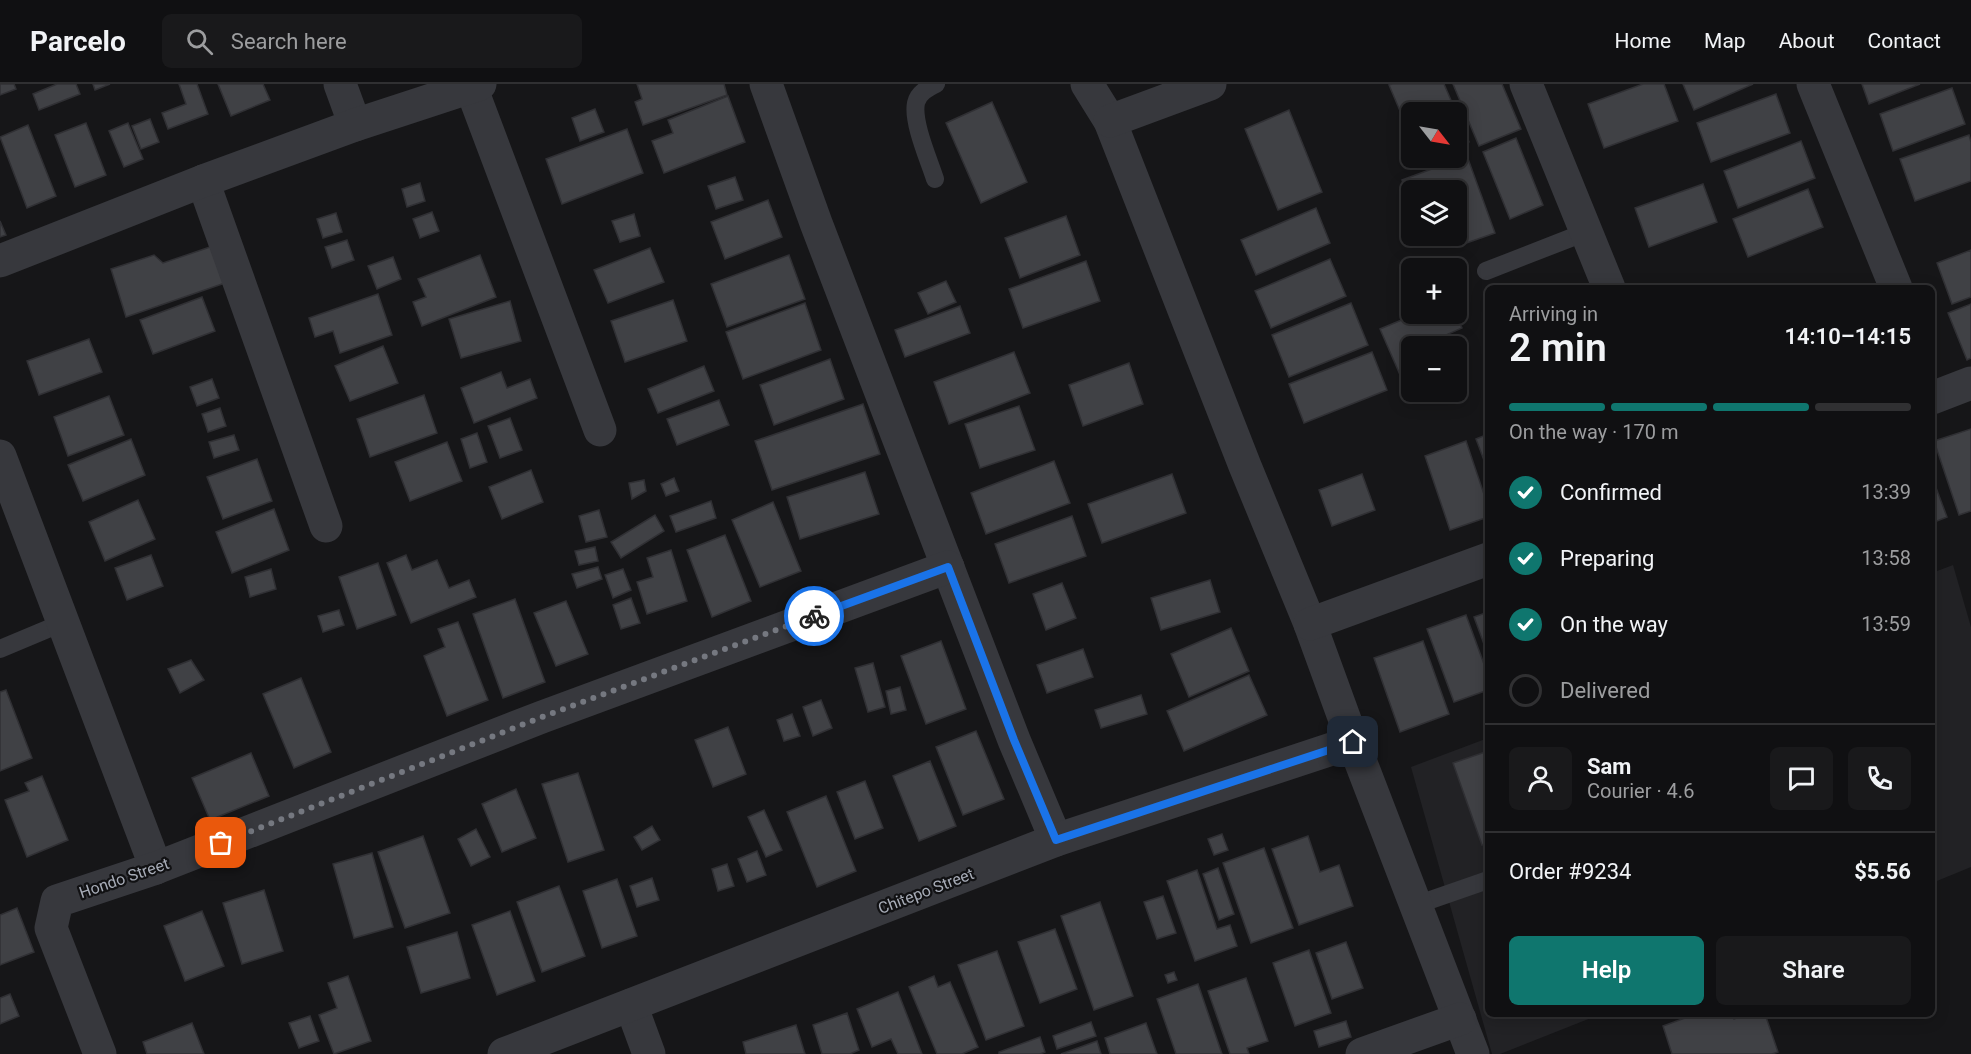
<!DOCTYPE html>
<meta charset="utf-8">
<style>
body{margin:0;font-family:Roboto,sans-serif;background:#19191b;color:#f1f3f6;height:100vh;display:flex;flex-direction:column;font-size:22px;white-space:nowrap}
*{box-sizing:border-box;margin:0}
p{font-size:20px;color:#9c9d9f}
.icon{flex:none;width:33px;height:33px;fill:none;stroke:currentColor;stroke-width:2;stroke-linecap:round;stroke-linejoin:round}
.map{position:relative;flex:1;overflow:hidden}
.drawer{position:absolute;left:1485px;top:201px;width:450px;height:732px;display:flex;flex-direction:column;background:#101012;border-radius:9px;box-shadow:0 3px 15px #0003,0 0 0 2px #303032}
.drawer>*{flex:none}
.needle{width:39px;rotate:121deg}
.tools{position:absolute;left:1401px;top:18px;display:grid;gap:12px}
.tools a{display:grid;place-items:center;width:66px;height:66px;border-radius:9px;background:#101012;box-shadow:0 3px 15px #0003,0 0 0 2px #303032;font-size:30px}
.pin{position:absolute;display:grid;place-items:center;width:51px;height:51px;color:#fff;margin:-26px;border-radius:12px;box-shadow:0 3px 9px #0006}
.courier{position:absolute;display:grid;place-items:center;width:60px;height:60px;margin:-30px;border:4px solid #1a73e8;border-radius:50%;background:#fff;color:#222;box-shadow:0 2px 8px #0007}
.overview em{font-style:normal;font-weight:600}
.overview div{display:flex;flex-direction:column-reverse}
.overview{display:flex;align-items:center;justify-content:space-between;height:102px;padding:0 24px}
h1{font-size:39px;font-weight:600;line-height:45px}
.bar{display:grid;grid-template-columns:repeat(4,1fr);gap:9px 6px;align-content:center;height:72px;padding:0 24px}
.bar i{height:8px;border-radius:4px;background:#303032}
.bar .current{background:#0f766e}
.bar p{grid-column:span 4}
.line{display:flex;align-items:center;gap:15px;padding:0 24px;border-top:2px solid #303032}
.line div{flex:1}
.round{display:grid;place-items:center;flex:none;width:63px;height:63px;border-radius:9px;background:#19191b}
ol{padding:0 24px;list-style:none}
li{display:flex;align-items:center;gap:18px;height:66px}
li p{margin-inline-start:auto}
li .icon{padding:6px;border-radius:50%;background:#0f766e;color:#fff;stroke-width:4}
li:last-child{color:#9c9d9f}
li i{width:33px;height:33px;border:3px solid #303032;border-radius:50%}
.action{display:flex;gap:12px;margin-top:auto;padding:12px 24px}
.action a{flex:1;height:69px;border-radius:9px;background:#0f766e;color:#fff;font-size:24px;font-weight:600;line-height:69px;text-align:center}
.action a+a{background:#19191b;color:#f1f3f6}
header{display:flex;align-items:center;gap:36px;box-sizing:border-box;height:84px;padding:0 30px;background:#101012;border-bottom:2px solid #303032}
header strong{font-size:28px}
nav{display:flex;gap:33px;margin-inline-start:auto;font-size:21px}
.search{width:420px;height:54px;background:#19191b;display:flex;align-items:center;gap:15px;box-sizing:border-box;padding:0 21px;border-radius:9px;color:#9c9d9f;font-size:22px}
.map>svg:first-child{display:block}
.built{fill:#222225}
.building{fill:#404145;stroke:#303034;stroke-width:1.5}
.lines{fill:none;stroke-linecap:round;stroke-linejoin:round}
.lane{stroke:#37383d;stroke-width:18}
.street{stroke:#37383d;stroke-width:33}
.done{stroke:#757880;stroke-width:6;stroke-dasharray:0 10.8}
.route{stroke:#1a73e8;stroke-width:8}
.labels{text-anchor:middle;dominant-baseline:central;stroke-width:4.5;stroke-linejoin:round;paint-order:stroke}
.street-label{font-size:16px;fill:#a8adb8;stroke:#111113}
</style>
<header>
<strong>Parcelo</strong>
<div class="search"><svg class="icon" aria-label="search" viewBox="0 0 24 24"><circle cx="10" cy="10" r="6"/><path d="M15 15l6 6"/></svg>Search here</div>
<nav><a>Home</a><a>Map</a><a>About</a><a>Contact</a></nav>
</header>
<div class="map">
<svg width="1971" height="970" viewBox="0 0 1971 970">
<rect width="100%" height="100%" fill="#161618"/>
<g class="built">
<path d="M1953,481L1971,543V783L1932,799V489Z"/>
<path d="M1488,654V930H1601L1500,970H1492L1411,683Z"/>
</g>
<g class="building">
<path d="M0,0H14L16,5L0,11Z"/>
<path d="M57,0H76L80,10L39,26L33,10Z"/>
<path d="M93,0H110L95,6Z"/>
<path d="M179,0H197L208,30L168,45L162,29L186,20Z"/>
<path d="M218,0H263L270,16L231,32Z"/>
<path d="M637,0H724L727,11L643,41L635,18L642,15Z"/>
<path d="M1392,0H1444L1456,28H1412V55L1389,1Z"/>
<path d="M1453,0H1502L1521,45L1479,62Z"/>
<path d="M1643,0H1664L1678,37L1604,64L1588,20Z"/>
<path d="M1683,0H1753L1694,26Z"/>
<path d="M1862,0H1920L1869,20Z"/>
<path d="M1952,4L1965,40L1893,67L1880,30Z"/>
<path d="M1776,10L1790,49L1711,78L1697,39Z"/>
<path d="M728,12L745,58L664,89L652,57L673,49L668,36Z"/>
<path d="M992,18L1027,98L981,119L946,39Z"/>
<path d="M595,25L604,48L580,57L572,34Z"/>
<path d="M1289,26L1322,108L1278,126L1245,45Z"/>
<path d="M1456,29L1469,58L1456,64Z"/>
<path d="M150,35L159,58L141,65L132,42Z"/>
<path d="M86,39L106,91L75,103L55,51Z"/>
<path d="M128,39L143,75L124,83L109,47Z"/>
<path d="M28,41L56,112L27,124L0,53Z"/>
<path d="M627,45L643,89L562,120L546,75Z"/>
<path d="M1969,51L1971,58V97L1915,117L1900,75Z"/>
<path d="M1516,54L1543,121L1510,135L1483,68Z"/>
<path d="M1801,57L1815,94L1738,124L1724,87Z"/>
<path d="M1467,72L1495,149L1455,163L1451,152H1456V106H1412V122L1402,96Z"/>
<path d="M1420,74H1434L1422,79Z"/>
<path d="M735,93L743,116L716,125L708,102Z"/>
<path d="M420,99L425,117L407,123L402,105Z"/>
<path d="M1703,100L1717,138L1649,163L1635,124Z"/>
<path d="M1808,105L1823,143L1748,173L1733,135Z"/>
<path d="M768,116L782,153L725,175L711,138Z"/>
<path d="M1316,124L1330,159L1256,191L1241,156Z"/>
<path d="M432,128L439,147L420,154L413,135Z"/>
<path d="M336,129L342,148L323,154L317,135Z"/>
<path d="M634,130L640,152L620,158L612,137Z"/>
<path d="M1066,132L1080,171L1020,194L1005,154Z"/>
<path d="M0,137L6,151L0,153Z"/>
<path d="M347,156L354,176L332,184L325,163Z"/>
<path d="M213,162L225,199L126,233L111,185L154,171L163,179Z"/>
<path d="M650,164L664,198L608,219L594,186Z"/>
<path d="M1971,166V213L1952,220L1937,179Z"/>
<path d="M480,171L496,213L422,242L413,218L426,213L418,195Z"/>
<path d="M789,171L805,215L727,243L711,200Z"/>
<path d="M393,173L401,195L377,205L368,182Z"/>
<path d="M1330,175L1346,212L1271,244L1255,207Z"/>
<path d="M1086,177L1100,217L1023,244L1009,205Z"/>
<path d="M946,197L956,218L928,230L918,209Z"/>
<path d="M378,210L392,251L340,269L333,247L315,253L309,234Z"/>
<path d="M202,213L215,247L153,270L140,236Z"/>
<path d="M673,216L687,257L625,278L611,237Z"/>
<path d="M510,217L521,257L461,274L449,235Z"/>
<path d="M805,219L821,266L743,295L726,248Z"/>
<path d="M1351,219L1368,261L1289,293L1272,251Z"/>
<path d="M1971,220V274L1967,276L1948,229Z"/>
<path d="M960,222L970,249L905,273L895,246Z"/>
<path d="M1416,230H1455L1462,244L1430,258L1432,262H1412V308L1408,309L1380,245Z"/>
<path d="M89,255L102,288L39,311L27,277Z"/>
<path d="M383,262L398,299L350,317L335,282Z"/>
<path d="M1014,268L1030,309L949,340L934,298Z"/>
<path d="M1372,268L1387,306L1304,339L1289,300Z"/>
<path d="M830,275L844,315L774,341L760,301Z"/>
<path d="M1129,279L1143,320L1083,342L1069,301Z"/>
<path d="M704,282L714,307L658,329L648,305Z"/>
<path d="M501,288L507,304L530,295L537,314L474,339L461,304Z"/>
<path d="M212,295L219,314L197,322L190,303Z"/>
<path d="M424,311L437,349L370,373L357,335Z"/>
<path d="M109,312L124,351L68,372L54,333Z"/>
<path d="M719,316L729,341L677,361L667,335Z"/>
<path d="M863,320L880,370L772,406L755,357Z"/>
<path d="M1019,322L1035,366L980,384L965,340Z"/>
<path d="M220,324L226,342L208,348L202,330Z"/>
<path d="M510,334L522,366L500,374L488,342Z"/>
<path d="M1971,345V427L1959,431L1934,357Z"/>
<path d="M477,349L487,378L470,384L461,355Z"/>
<path d="M1488,350V387L1476,355Z"/>
<path d="M234,351L239,366L214,374L209,358Z"/>
<path d="M131,355L145,391L83,417L68,381Z"/>
<path d="M1466,357L1488,422V433L1450,446L1425,372Z"/>
<path d="M447,358L462,397L410,417L395,378Z"/>
<path d="M257,375L272,417L223,435L207,393Z"/>
<path d="M1054,377L1070,419L986,450L971,409Z"/>
<path d="M531,386L543,418L502,435L489,403Z"/>
<path d="M865,388L879,430L800,455L787,413Z"/>
<path d="M1172,390L1186,429L1102,459L1088,420Z"/>
<path d="M1362,390L1375,426L1332,442L1319,406Z"/>
<path d="M1932,393L1947,433L1932,439Z"/>
<path d="M674,394L679,407L666,412L661,400Z"/>
<path d="M644,396L646,407L632,415L629,399Z"/>
<path d="M138,416L155,455L105,477L89,438Z"/>
<path d="M711,417L716,434L676,448L670,432Z"/>
<path d="M773,418L801,487L760,503L732,436Z"/>
<path d="M274,425L289,466L232,489L216,448Z"/>
<path d="M599,426L607,453L586,458L579,432Z"/>
<path d="M655,431L664,447L621,474L611,458Z"/>
<path d="M1072,432L1086,472L1009,499L995,460Z"/>
<path d="M725,451L751,517L712,533L687,466Z"/>
<path d="M595,463L598,477L579,481L575,467Z"/>
<path d="M671,466L687,517L647,530L637,498L653,493L647,474Z"/>
<path d="M151,471L163,502L127,516L115,484Z"/>
<path d="M406,471L412,486L437,476L449,504L469,496L476,513L411,539L387,479Z"/>
<path d="M378,479L396,531L357,545L339,493Z"/>
<path d="M598,483L602,495L577,504L572,490Z"/>
<path d="M271,485L276,505L250,513L245,493Z"/>
<path d="M623,485L631,506L613,514L605,491Z"/>
<path d="M1210,496L1220,528L1161,546L1151,514Z"/>
<path d="M1062,499L1076,534L1046,546L1033,510Z"/>
<path d="M631,514L640,539L621,545L613,521Z"/>
<path d="M515,515L545,598L503,614L473,530Z"/>
<path d="M566,517L588,570L556,582L534,529Z"/>
<path d="M339,526L344,541L323,548L318,532Z"/>
<path d="M1488,528V571L1474,533Z"/>
<path d="M1466,531L1488,591V606L1454,618L1427,545Z"/>
<path d="M458,538L488,616L447,632L424,572L445,563L438,545Z"/>
<path d="M1231,544L1249,587L1189,613L1171,570Z"/>
<path d="M941,557L966,625L926,640L901,572Z"/>
<path d="M1423,557L1449,630L1400,648L1374,574Z"/>
<path d="M1083,565L1093,593L1047,609L1037,581Z"/>
<path d="M191,576L204,596L180,609L168,585Z"/>
<path d="M873,579L885,623L868,628L855,584Z"/>
<path d="M1249,591L1267,631L1184,667L1167,627Z"/>
<path d="M301,594L331,668L294,684L263,610Z"/>
<path d="M900,603L906,626L891,630L886,607Z"/>
<path d="M6,606L32,674L0,687V608Z"/>
<path d="M1141,611L1147,630L1101,644L1095,626Z"/>
<path d="M821,616L832,644L813,652L803,623Z"/>
<path d="M792,630L800,652L784,657L777,636Z"/>
<path d="M728,643L746,690L713,703L695,656Z"/>
<path d="M976,647L1004,715L963,731L936,663Z"/>
<path d="M1488,667V759L1482,761L1453,679Z"/>
<path d="M251,669L269,712L210,736L192,694Z"/>
<path d="M930,677L956,742L919,757L893,692Z"/>
<path d="M578,689L604,766L568,778L542,700Z"/>
<path d="M42,692L68,756L27,773L5,716L29,707L25,699Z"/>
<path d="M865,697L883,744L855,755L837,708Z"/>
<path d="M516,705L536,754L502,768L482,720Z"/>
<path d="M826,712L856,787L817,803L787,728Z"/>
<path d="M764,726L782,766L766,773L748,733Z"/>
<path d="M652,742L660,756L642,766L634,753Z"/>
<path d="M476,745L490,773L471,782L458,755Z"/>
<path d="M1222,750L1228,766L1214,771L1208,755Z"/>
<path d="M423,752L450,829L405,844L378,768Z"/>
<path d="M1308,752L1320,788L1339,781L1353,822L1299,841L1272,765Z"/>
<path d="M1264,764L1293,844L1251,859L1223,779Z"/>
<path d="M757,767L766,791L747,798L738,775Z"/>
<path d="M372,769L393,843L354,854L333,780Z"/>
<path d="M727,780L734,802L718,807L712,785Z"/>
<path d="M1218,784L1234,830L1219,836L1203,790Z"/>
<path d="M1197,786L1217,845L1230,841L1237,862L1195,877L1167,797Z"/>
<path d="M652,794L659,816L637,823L630,802Z"/>
<path d="M617,795L637,852L602,864L583,807Z"/>
<path d="M559,802L585,872L542,888L517,818Z"/>
<path d="M264,806L283,867L242,880L223,819Z"/>
<path d="M1163,812L1176,849L1157,855L1144,818Z"/>
<path d="M1100,818L1133,912L1094,926L1061,832Z"/>
<path d="M17,824L34,868L0,881V831Z"/>
<path d="M202,827L224,882L185,897L164,842Z"/>
<path d="M510,827L535,897L497,911L472,841Z"/>
<path d="M1055,845L1077,905L1040,919L1018,858Z"/>
<path d="M457,848L470,894L421,909L407,863Z"/>
<path d="M1346,858L1363,904L1332,915L1316,869Z"/>
<path d="M1309,866L1331,929L1295,942L1273,879Z"/>
<path d="M997,867L1024,942L986,956L958,881Z"/>
<path d="M1174,888L1177,896L1168,899L1165,891Z"/>
<path d="M348,892L371,957L334,970L319,931L337,924L328,899Z"/>
<path d="M934,892L938,903L950,898L978,963L962,970H937L909,903Z"/>
<path d="M1246,894L1268,957L1247,964L1249,970H1230L1208,907Z"/>
<path d="M1198,900L1222,970H1176L1157,915Z"/>
<path d="M898,908L922,970H898L891,955L872,963L857,925Z"/>
<path d="M10,910L19,932L0,940V914Z"/>
<path d="M847,929L859,966L850,970H822L813,941Z"/>
<path d="M1696,930H1732L1734,935L1747,930H1765L1778,968L1772,970H1672L1663,942Z"/>
<path d="M310,932L319,957L299,964L289,939Z"/>
<path d="M1346,937L1351,953L1319,963L1314,947Z"/>
<path d="M1091,938L1096,952L1057,965L1053,952Z"/>
<path d="M192,939L204,970H147L143,958Z"/>
<path d="M1146,939L1157,970H1110L1105,954Z"/>
<path d="M796,941L805,970H746L743,958Z"/>
<path d="M1040,953L1045,968L1040,970H999V968Z"/>
<path d="M1097,957L1101,970H1061Z"/>
</g>
<g class="lines">
<g class="lane">
<path d="M935,95C929,76 912,38 916,19C918,9 928,4 936,0"/>
<path d="M1486,187L1586,148"/>
<path d="M0,565L62,539"/>
<path d="M1416,821L1488,796"/>
</g>
<g class="street">
<path d="M340,0L355,41"/>
<path d="M766,0L816,139L1014,656L1056,756"/>
<path d="M1087,0L1110,37L1245,382L1310,540L1353,658L1473,970"/>
<path d="M1526,0L1609,204"/>
<path d="M1813,0L1896,204"/>
<path d="M471,3L600,346"/>
<path d="M1110,37L1210,0"/>
<path d="M203,97L326,442"/>
<path d="M0,177L203,97L355,41L480,0"/>
<path d="M1932,314L1971,299"/>
<path d="M0,372L156,784"/>
<path d="M1310,540L1488,475"/>
<path d="M631,921L649,970"/>
<path d="M100,970L51,844L57,817L156,784L542,633L948,483"/>
<path d="M504,970L1056,756L1353,658"/>
<path d="M1362,970L1460,935"/>
</g>
</g>
<g class="lines">
<path class="done" d="M221,759L542,633L814,532"/>
<path class="route" d="M814,532L948,483L1014,656L1056,756L1353,658"/>
</g>
<g class="labels">
<g class="street-label">
<text transform="translate(124 794) rotate(-19)">Hondo Street</text>
<text transform="translate(926 807) rotate(-21)">Chitepo Street</text>
</g>
</g>
</svg>
<div class="tools">
<a><svg class="needle" viewBox="-14 -14 28 28"><path d="M0-13l5 13h-10z" fill="#e53935"/><path d="M0 13l5-13h-10z" fill="#9c9d9f"/></svg></a>
<a><svg class="icon" aria-label="layers" viewBox="0 0 24 24"><path d="M12 4l9 5-9 5-9-5zM3 14l9 5 9-5"/></svg></a>
<a>+</a>
<a>−</a>
</div>
<div class="pin" style="left:221px;top:759px;background:#ea580c"><svg class="icon" aria-label="bag" viewBox="0 0 24 24"><path d="M5 8h14l-1 12H6zM9 8a3 3 0 0 1 6 0"/></svg></div>
<div class="pin" style="left:1353px;top:658px;background:#1f2937"><svg class="icon" aria-label="home" viewBox="0 0 24 24"><path d="M3 11l9-7 9 7M6 9v11h12V9"/></svg></div>
<div class="courier" style="left:814px;top:532px"><svg class="icon" aria-label="bike" viewBox="0 0 24 24"><circle cx="6" cy="16" r="4"/><circle cx="18" cy="16" r="4"/><path d="M6 16l4-8h5l3 8M10 8l3 8H6M13 5h3"/></svg></div>
<section class="drawer">
<div class="overview"><div><h1>2 min</h1><p>Arriving in</p></div><em>14:10–14:15</em></div>
<div class="bar"><i class="current"></i><i class="current"></i><i class="current"></i><i></i><p>On the way · 170 m</p></div>
<ol>
<li><svg class="icon" aria-label="check" viewBox="0 0 24 24"><path d="M5 12l5 5 9-10"/></svg>Confirmed<p>13:39</p></li>
<li><svg class="icon" aria-label="check" viewBox="0 0 24 24"><path d="M5 12l5 5 9-10"/></svg>Preparing<p>13:58</p></li>
<li><svg class="icon" aria-label="check" viewBox="0 0 24 24"><path d="M5 12l5 5 9-10"/></svg>On the way<p>13:59</p></li>
<li><i></i>Delivered</li>
</ol>
<div class="line" style="height:108px"><a class="round"><svg class="icon" aria-label="person" viewBox="0 0 24 24"><circle cx="12" cy="8" r="4"/><path d="M4 21q1-7 8-7t8 7"/></svg></a><div><b>Sam</b><p>Courier · 4.6</p></div><a class="round"><svg class="icon" aria-label="chat" viewBox="0 0 24 24"><path d="M4 5h16v11H9l-5 4z"/></svg></a><a class="round"><svg class="icon" aria-label="phone" viewBox="0 0 24 24"><path d="M5 4h4l2 5-3 2q2 4 5 5l2-3 5 2v4C11 20 4 13 5 4z"/></svg></a></div>
<div class="line" style="height:78px"><div>Order #9234</div><b>$5.56</b></div>
<div class="action"><a>Help</a><a>Share</a></div>
</section>
</div>
